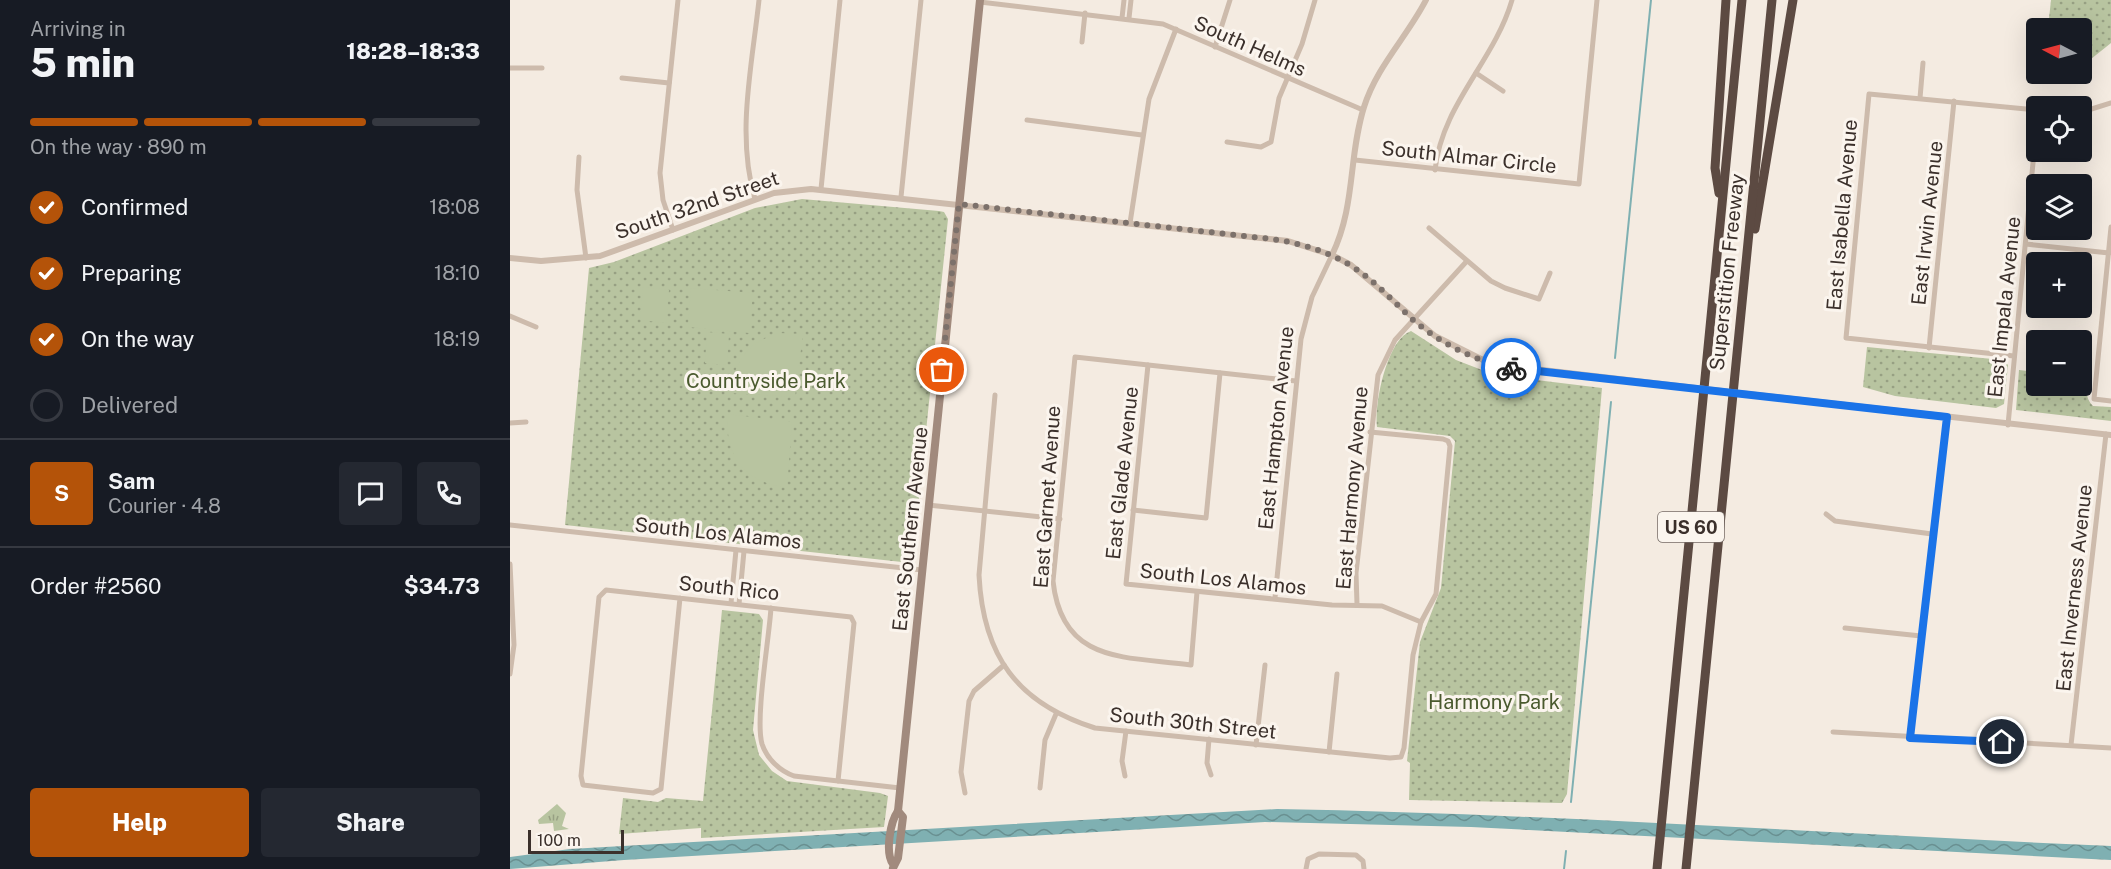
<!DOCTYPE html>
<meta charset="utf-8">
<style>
body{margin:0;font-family:"Public Sans",sans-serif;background:#242831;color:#f1f3f6;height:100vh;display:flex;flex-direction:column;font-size:22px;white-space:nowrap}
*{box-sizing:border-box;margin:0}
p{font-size:20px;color:#9ea1a6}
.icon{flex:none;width:33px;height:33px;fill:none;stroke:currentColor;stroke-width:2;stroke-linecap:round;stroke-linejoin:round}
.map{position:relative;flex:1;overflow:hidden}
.details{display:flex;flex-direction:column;background:#171b24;width:510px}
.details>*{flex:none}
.needle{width:39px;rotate:276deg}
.fabs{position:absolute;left:1516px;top:18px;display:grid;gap:12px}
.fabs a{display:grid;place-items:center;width:66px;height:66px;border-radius:6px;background:#171b24;box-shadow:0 6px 24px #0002;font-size:30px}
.scale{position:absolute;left:18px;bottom:15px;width:96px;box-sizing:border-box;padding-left:6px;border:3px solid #3b302b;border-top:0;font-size:16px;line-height:21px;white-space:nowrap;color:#3b302b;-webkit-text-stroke:4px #fbf5ee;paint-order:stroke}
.pin{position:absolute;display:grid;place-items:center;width:51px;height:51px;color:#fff;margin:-26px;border:3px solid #fff;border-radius:50%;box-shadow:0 2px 6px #0007}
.courier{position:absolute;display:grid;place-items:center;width:60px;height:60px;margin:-30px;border:4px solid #1a73e8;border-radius:50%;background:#fff;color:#222;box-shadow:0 2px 8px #0007}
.summary em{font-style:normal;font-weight:800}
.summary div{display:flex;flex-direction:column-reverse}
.summary{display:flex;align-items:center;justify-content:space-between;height:102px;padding:0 30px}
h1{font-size:39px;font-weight:800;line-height:45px}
.bar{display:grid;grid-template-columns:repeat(4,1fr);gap:9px 6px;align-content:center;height:72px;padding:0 30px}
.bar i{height:8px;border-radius:4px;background:#363941}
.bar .current{background:#b45309}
.bar p{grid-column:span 4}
.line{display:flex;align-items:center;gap:15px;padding:0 30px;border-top:2px solid #363941}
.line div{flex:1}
.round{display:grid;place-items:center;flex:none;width:63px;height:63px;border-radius:6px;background:#242831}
ol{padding:0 30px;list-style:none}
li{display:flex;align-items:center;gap:18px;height:66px}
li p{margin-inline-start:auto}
li .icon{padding:6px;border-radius:50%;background:#b45309;color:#fff;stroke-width:4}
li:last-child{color:#9ea1a6}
li i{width:33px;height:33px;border:3px solid #363941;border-radius:50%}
.action{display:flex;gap:12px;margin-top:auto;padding:12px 30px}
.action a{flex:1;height:69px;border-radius:6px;background:#b45309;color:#fff;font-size:24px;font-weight:800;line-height:69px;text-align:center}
.action a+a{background:#242831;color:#f1f3f6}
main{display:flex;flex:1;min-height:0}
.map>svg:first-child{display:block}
.grass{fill:url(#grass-tufts)}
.park{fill:url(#park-dots)}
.pitch{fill:#b8c4a0}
.water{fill:url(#water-waves)}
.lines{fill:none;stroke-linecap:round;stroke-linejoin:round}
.stream{stroke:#7fb0b2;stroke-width:2}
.minor{stroke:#cdbbac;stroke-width:5}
.tertiary{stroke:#cdbbac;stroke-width:6}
.secondary{stroke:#a18a7d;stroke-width:8}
.motorway{stroke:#5c4a42;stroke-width:9}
.tertiary-bridge{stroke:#cdbbac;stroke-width:6}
.done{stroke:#7c716b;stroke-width:6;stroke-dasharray:0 10.8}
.route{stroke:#1a73e8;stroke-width:8}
.labels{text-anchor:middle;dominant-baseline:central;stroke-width:6;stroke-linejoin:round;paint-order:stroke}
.shield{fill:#fbf5ee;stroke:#756b66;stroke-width:1.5}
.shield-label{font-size:18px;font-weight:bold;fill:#3b302b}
.street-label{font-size:20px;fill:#3b302b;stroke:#fbf5ee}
.park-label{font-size:20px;fill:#4a5a2e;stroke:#fbf5ee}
</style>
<main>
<section class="details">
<div class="summary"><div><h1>5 min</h1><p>Arriving in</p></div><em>18:28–18:33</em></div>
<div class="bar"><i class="current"></i><i class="current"></i><i class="current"></i><i></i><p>On the way · 890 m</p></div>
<ol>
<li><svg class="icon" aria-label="check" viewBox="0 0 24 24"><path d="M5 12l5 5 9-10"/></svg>Confirmed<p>18:08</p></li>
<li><svg class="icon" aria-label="check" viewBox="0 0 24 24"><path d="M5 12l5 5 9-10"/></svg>Preparing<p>18:10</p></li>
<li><svg class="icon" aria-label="check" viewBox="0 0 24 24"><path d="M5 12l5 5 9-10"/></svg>On the way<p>18:19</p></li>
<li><i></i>Delivered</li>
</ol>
<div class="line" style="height:108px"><b class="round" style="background:#b45309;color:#fff">S</b><div><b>Sam</b><p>Courier · 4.8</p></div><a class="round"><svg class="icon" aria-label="chat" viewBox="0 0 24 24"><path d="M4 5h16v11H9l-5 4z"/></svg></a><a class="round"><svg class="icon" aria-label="phone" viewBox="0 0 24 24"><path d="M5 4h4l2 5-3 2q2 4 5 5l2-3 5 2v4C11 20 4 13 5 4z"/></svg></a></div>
<div class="line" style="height:78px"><div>Order #2560</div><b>$34.73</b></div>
<div class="action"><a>Help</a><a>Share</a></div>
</section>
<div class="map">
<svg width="1601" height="869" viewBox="0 0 1601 869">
<defs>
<pattern id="grass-tufts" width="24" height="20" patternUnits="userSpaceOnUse" patternTransform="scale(1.5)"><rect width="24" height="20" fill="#b8c4a0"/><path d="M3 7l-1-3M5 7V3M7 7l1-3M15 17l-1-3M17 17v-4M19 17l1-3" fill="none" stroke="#97a083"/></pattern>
<pattern id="park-dots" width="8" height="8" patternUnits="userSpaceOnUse" patternTransform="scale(1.5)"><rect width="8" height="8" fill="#b8c4a0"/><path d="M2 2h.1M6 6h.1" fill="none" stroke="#97a083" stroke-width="1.8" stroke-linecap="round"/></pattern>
<pattern id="water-waves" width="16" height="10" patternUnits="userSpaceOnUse" patternTransform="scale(1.5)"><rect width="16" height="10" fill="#7fb0b2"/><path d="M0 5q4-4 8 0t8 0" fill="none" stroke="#699091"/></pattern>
</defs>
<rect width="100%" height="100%" fill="#f4ebe1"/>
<path class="grass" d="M47,804L56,813L52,826L59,829L44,831L43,823L29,824L28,820Z"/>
<g class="park">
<path d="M1541,0H1601V43L1581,59H1572V28H1538Z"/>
<path d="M292,199L429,211L434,212L438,219L403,557L392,562L55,525L79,268L104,262L245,208Z"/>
<path d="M901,331L946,360L985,375L1092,388L1057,794L1052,803L899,800L900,763L897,761L910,642L931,588L945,441L940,436L867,427C864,404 877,339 901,331Z"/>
<path d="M1357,347L1493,360L1498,365L1494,404L1486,408L1385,396L1353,387Z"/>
<path d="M1509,370L1527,372V386H1572V378L1581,379C1577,391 1574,396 1583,406L1601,407V421L1506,410Z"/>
<path d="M212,610L249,614L253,620L243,730L249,755L262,771L277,781L370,793L378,796L374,827L191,838V828L109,834L113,798L148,802L156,798L193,801Z"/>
</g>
<g class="pitch">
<path d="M133,287L159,290L156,323L130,320Z"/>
<path d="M181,288L243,293L239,333L178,327Z"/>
<path d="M197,332L219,334L217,365L195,363Z"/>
<path d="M269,333L293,334L285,397L220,393C224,362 238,342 269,333Z"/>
<path d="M217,414L282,422L277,488C233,481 216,458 217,414Z"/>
</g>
<path class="water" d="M767,809C1045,814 1323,834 1601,846V860L961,827L755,822L114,860L0,869V857L60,849Z"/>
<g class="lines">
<g class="stream">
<path d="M1105,358L1141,0"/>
<path d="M1061,802L1101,402"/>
<path d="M1054,869L1056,851"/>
</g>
<g class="minor">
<path d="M470,2L653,24L853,110"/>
<path d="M612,18L614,0"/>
<path d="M619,18L621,0"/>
<path d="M572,42L575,13"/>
<path d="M705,47L720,0"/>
<path d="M0,68H32"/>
<path d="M966,73L993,91"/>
<path d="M112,78L159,83"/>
<path d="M1410,98L1413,63"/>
<path d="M1572,112L1601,103"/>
<path d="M517,120L632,135"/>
<path d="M717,142L751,147L761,142L769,98L792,44L805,0"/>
<path d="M69,157L67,190L76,258"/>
<path d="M845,160L1069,184L1087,0"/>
<path d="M925,170C932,104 984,62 1002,0"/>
<path d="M311,189L330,0"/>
<path d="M391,197L411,0"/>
<path d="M245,199C226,135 242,66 249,0"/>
<path d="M620,223L639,99L666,29"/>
<path d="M1601,227L1584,399L1601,401"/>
<path d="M919,228L981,281L995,288L1029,299L1040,273"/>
<path d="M163,230L153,200L150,173L168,0"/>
<path d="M1516,244L1599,253"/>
<path d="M0,316L26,327"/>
<path d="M1419,348L1444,101"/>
<path d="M1504,356L1336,338L1359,94L1527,110"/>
<path d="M638,365L616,584L822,605L872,606L911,622"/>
<path d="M485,395L469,575C473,656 507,703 585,728L880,758L891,757L894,748L903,655L911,622L926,594L940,446L938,441L933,439L860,432"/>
<path d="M0,423L16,422"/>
<path d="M1498,425L1527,121"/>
<path d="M418,505L550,519"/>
<path d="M623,510L696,518L710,373"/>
<path d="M1316,514L1325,521L1422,534"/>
<path d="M0,525L412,570"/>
<path d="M0,564L4,645L0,674"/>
<path d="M687,592L681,665C617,656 552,665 543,581L565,357L786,381"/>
<path d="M170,598L151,789L143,793L73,785L71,776L89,597L96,590L341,617L344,623L328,781"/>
<path d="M765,598L791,339L802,297L822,255"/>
<path d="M221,603L226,550"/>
<path d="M229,604L234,551"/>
<path d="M847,604L846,573L868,375L885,340L956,262"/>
<path d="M261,608C259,639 245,719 252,744C257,759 270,771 284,776L390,788"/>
<path d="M1335,628L1411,636"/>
<path d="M1323,732L1601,748"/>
<path d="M1400,738L1437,417"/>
<path d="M699,739L697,763L701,775"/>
<path d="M746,745L755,665"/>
<path d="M1561,745L1596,434"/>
<path d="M819,752L827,674"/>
<path d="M615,776L612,761L616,731"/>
<path d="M530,788L535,740L546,714"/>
<path d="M455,793L451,772L459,701L464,691L494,665"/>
<path d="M796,869L798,859L809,854L846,855L853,861L854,869"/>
</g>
<g class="tertiary">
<path d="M822,255C846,205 838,158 854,107C867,66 897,37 916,0"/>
<path d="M0,258L31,261L90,256L264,193L301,189L778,241L822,255L841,265L925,336L981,364L1169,386"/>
<path d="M1247,395L1601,435"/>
</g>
<g class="secondary">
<path d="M383,864C375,853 380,822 388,811L470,0"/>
<path d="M383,868L388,858L393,817L388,811"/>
</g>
<g class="motorway">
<path d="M1209,193L1205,168L1216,0"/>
<path d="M1245,229L1283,0"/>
<path d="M1147,869L1232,0"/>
<path d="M1176,869L1262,0"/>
</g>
<path class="tertiary-bridge" d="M1169,386L1247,395"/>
</g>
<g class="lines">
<path class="done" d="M432,370L449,204L761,239C790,243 818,251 843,267C866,282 883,301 902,319C930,343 964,361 1001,368"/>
<path class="route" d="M1001,368L1437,417L1400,738L1492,742"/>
</g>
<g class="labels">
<rect class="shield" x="1148" y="512" width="66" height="30" rx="4.5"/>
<g class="shield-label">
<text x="1181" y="527">US 60</text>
</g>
<g class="street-label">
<text transform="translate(740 46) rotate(24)">South Helms</text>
<text transform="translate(959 157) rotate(6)">South Almar Circle</text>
<text transform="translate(187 205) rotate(-19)">South 32nd Street</text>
<text transform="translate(1332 215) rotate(-85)">East Isabella Avenue</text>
<text transform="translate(1417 223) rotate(-84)">East Irwin Avenue</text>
<text transform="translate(1217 272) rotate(-84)">Superstition Freeway</text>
<text transform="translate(1494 307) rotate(-84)">East Impala Avenue</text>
<text transform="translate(766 428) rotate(-84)">East Hampton Avenue</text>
<text transform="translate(612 473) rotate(-84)">East Glade Avenue</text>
<text transform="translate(842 488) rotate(-85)">East Harmony Avenue</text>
<text transform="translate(537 497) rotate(-86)">East Garnet Avenue</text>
<text transform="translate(400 529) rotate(-84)">East Southern Avenue</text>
<text transform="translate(208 533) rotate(6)">South Los Alamos</text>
<text transform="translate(713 579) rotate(6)">South Los Alamos</text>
<text transform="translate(219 588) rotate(6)">South Rico</text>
<text transform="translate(1564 588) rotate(-84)">East Inverness Avenue</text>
<text transform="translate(683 723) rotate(6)">South 30th Street</text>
</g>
<g class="park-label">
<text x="256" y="381">Countryside Park</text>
<text x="984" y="702">Harmony Park</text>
</g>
</g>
</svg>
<div class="fabs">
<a><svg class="needle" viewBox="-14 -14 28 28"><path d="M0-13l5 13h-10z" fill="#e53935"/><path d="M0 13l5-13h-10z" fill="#9ea1a6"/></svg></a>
<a><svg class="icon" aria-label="locate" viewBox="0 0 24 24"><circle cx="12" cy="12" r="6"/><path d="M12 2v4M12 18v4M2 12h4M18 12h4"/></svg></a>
<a><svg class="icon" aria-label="layers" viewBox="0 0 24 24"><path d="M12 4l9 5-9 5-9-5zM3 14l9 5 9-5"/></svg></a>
<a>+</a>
<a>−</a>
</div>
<div class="scale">100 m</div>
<div class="pin" style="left:432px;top:370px;background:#ea580c"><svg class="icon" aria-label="bag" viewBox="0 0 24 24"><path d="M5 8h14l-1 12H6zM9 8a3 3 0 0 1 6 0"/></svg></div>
<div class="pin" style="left:1492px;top:742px;background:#1f2937"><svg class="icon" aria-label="home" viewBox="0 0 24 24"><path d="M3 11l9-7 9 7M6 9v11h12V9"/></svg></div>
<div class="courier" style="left:1001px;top:368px"><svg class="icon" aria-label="bike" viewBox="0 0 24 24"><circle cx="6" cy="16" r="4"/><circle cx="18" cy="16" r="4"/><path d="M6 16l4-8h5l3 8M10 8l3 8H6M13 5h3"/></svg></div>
</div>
</main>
